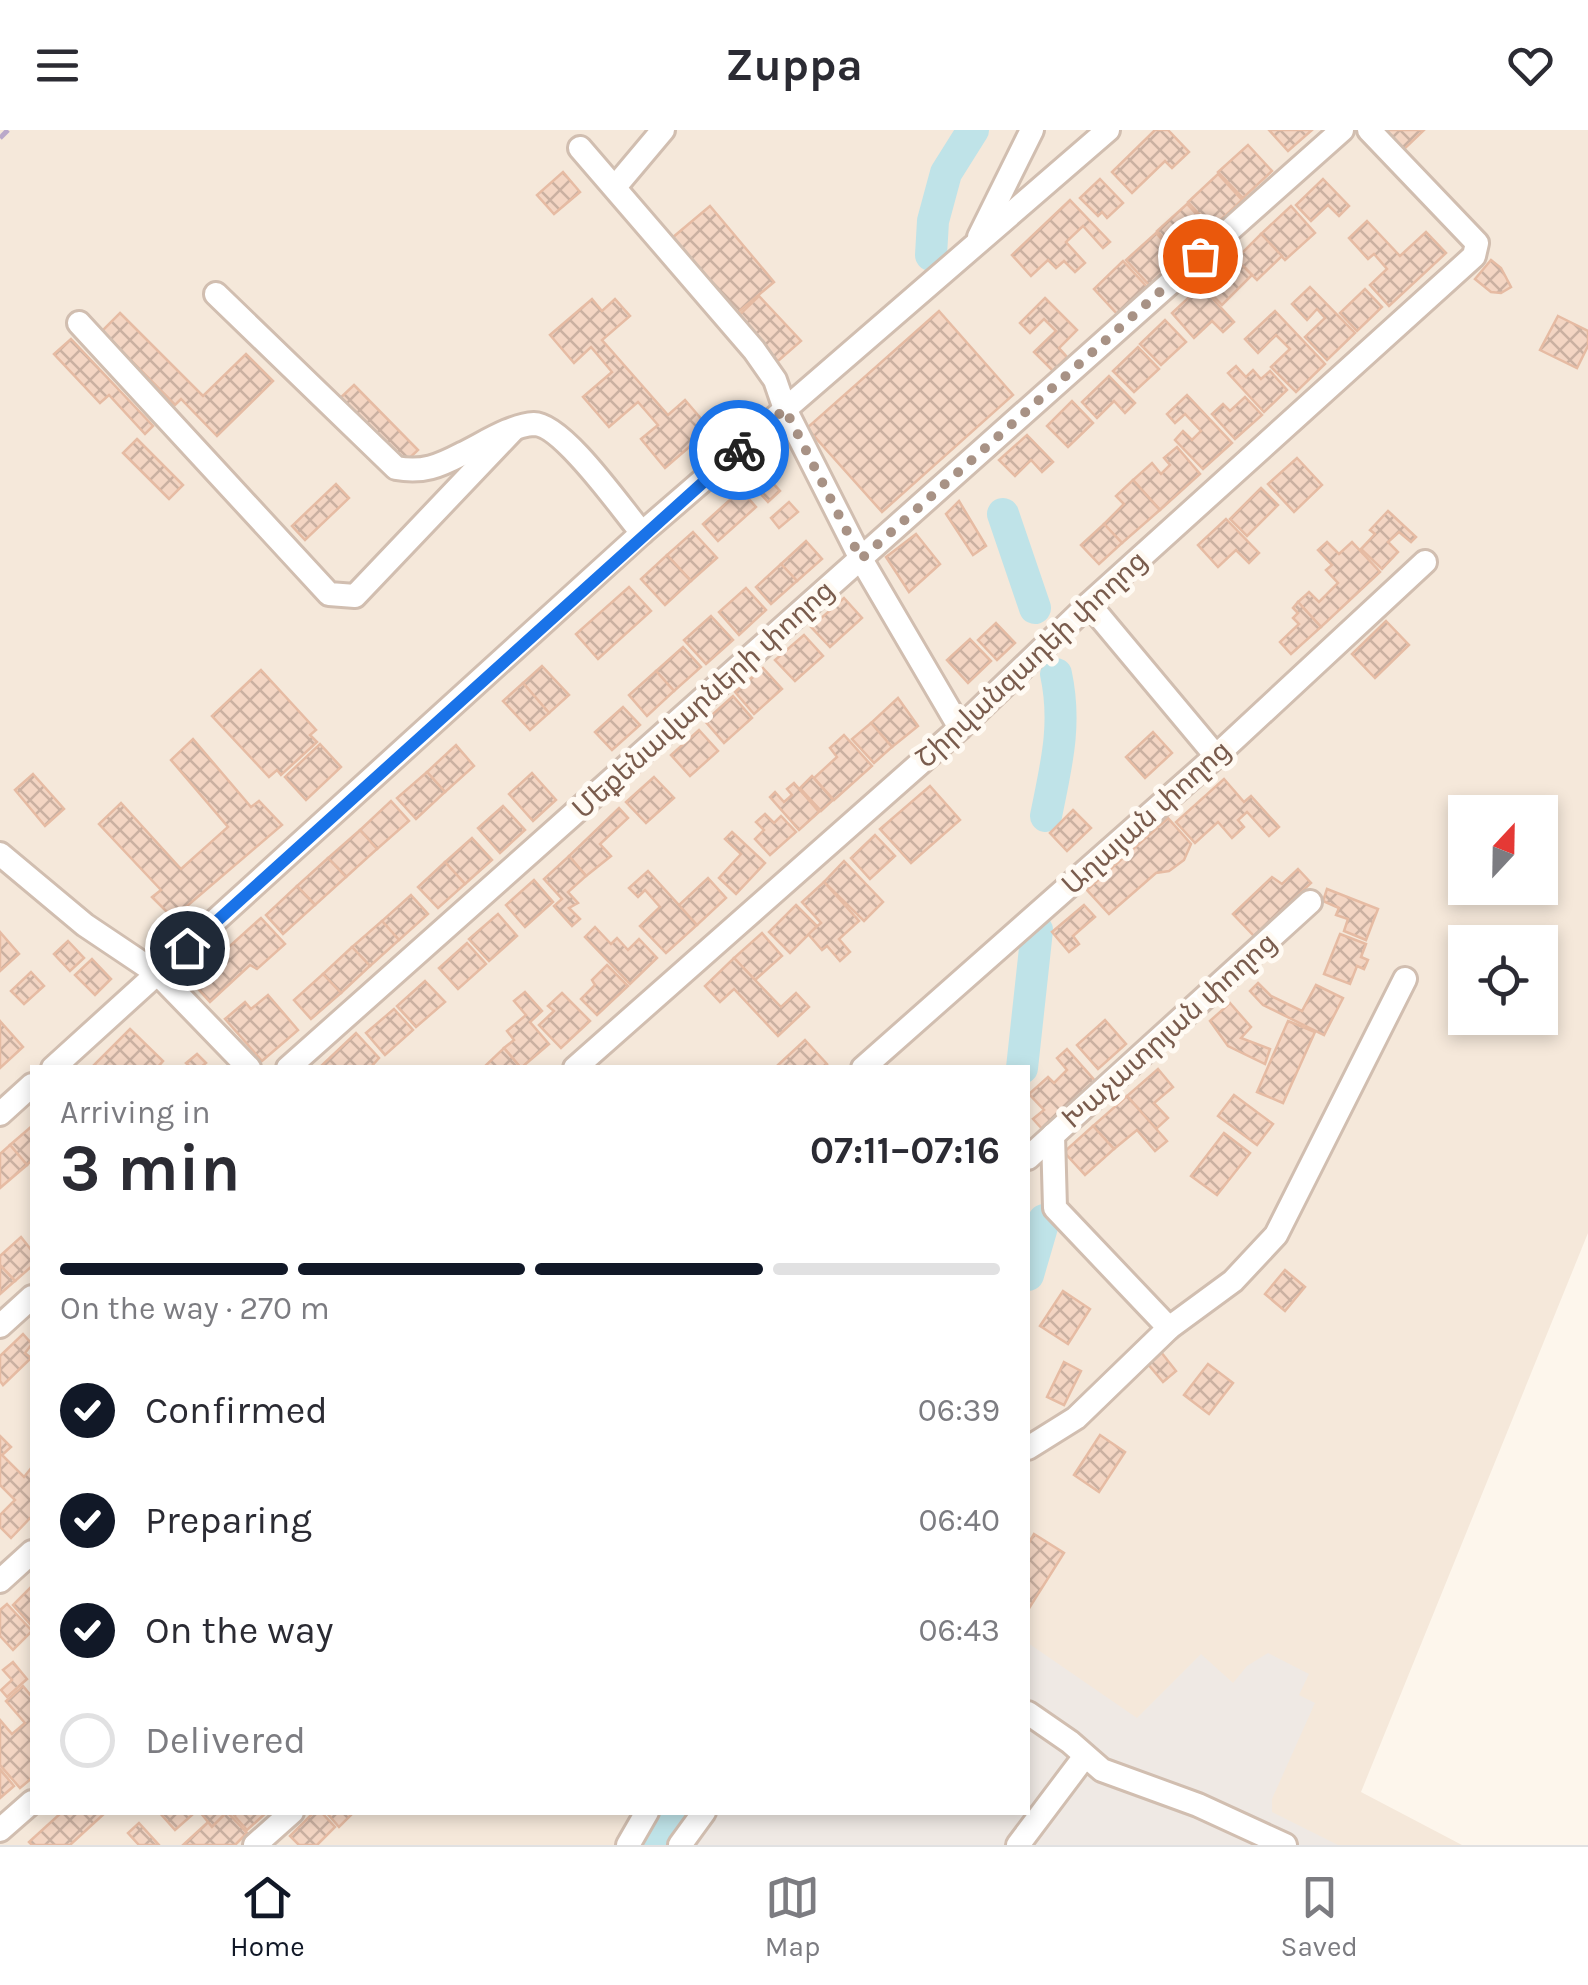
<!DOCTYPE html>
<meta charset="utf-8">
<style>
body{margin:0;font-family:Karla,"Noto Sans Armenian",sans-serif;background:#f7f7f7;color:#2b2b33;height:100vh;display:flex;flex-direction:column;font-size:38px;white-space:nowrap}
*{box-sizing:border-box;margin:0}
p{font-size:32px;color:#7c7c81}
.icon{flex:none;width:55px;height:55px;fill:none;stroke:currentColor;stroke-width:2;stroke-linecap:round;stroke-linejoin:round}
.map{position:relative;flex:1;overflow:hidden}
.side{position:absolute;left:30px;top:935px;width:1000px;height:750px;display:flex;flex-direction:column;background:#fff;border-radius:0px;box-shadow:0 5px 15px #0003}
.side>*{flex:none}
.needle{width:65px;rotate:22deg}
.controls{position:absolute;left:1448px;top:665px;display:grid;gap:20px}
.controls a{display:grid;place-items:center;width:110px;height:110px;border-radius:0px;background:#fff;box-shadow:0 5px 15px #0003;font-size:50px}
.pin{position:absolute;display:grid;place-items:center;width:85px;height:85px;color:#fff;margin:-42px;border:5px solid #fff;border-radius:50%;box-shadow:0 2px 10px #0007}
.courier{position:absolute;display:grid;place-items:center;width:100px;height:100px;margin:-50px;border:8px solid #1a73e8;border-radius:50%;background:#fff;color:#222;box-shadow:0 2px 12px #0007}
.overview em{font-style:normal;font-weight:700}
.overview div{display:flex;flex-direction:column-reverse}
.overview{display:flex;align-items:center;justify-content:space-between;height:170px;padding:0 30px}
h1{font-size:65px;font-weight:700;line-height:75px}
.bar{display:grid;grid-template-columns:repeat(4,1fr);gap:15px 10px;align-content:center;height:120px;padding:0 30px}
.bar i{height:12px;border-radius:8px;background:#e1e1e2}
.bar .active{background:#111827}
.bar p{grid-column:span 4}
ol{padding:0 30px;list-style:none}
li{display:flex;align-items:center;gap:30px;height:110px}
li p{margin-inline-start:auto}
li .icon{padding:10px;border-radius:50%;background:#111827;color:#fff;stroke-width:4}
li:last-child{color:#7c7c81}
li i{width:55px;height:55px;border:5px solid #e1e1e2;border-radius:50%}
header{display:flex;justify-content:space-between;align-items:center;height:130px;padding:0 30px;background:#fff;font-size:45px;font-weight:700}
.menu{display:flex;justify-content:space-around;align-items:center;height:140px;border-top:2px solid #e1e1e2;background:#fff;font-size:28px;color:#7c7c81}
.menu a{display:grid;justify-items:center;gap:5px}
.menu .active{color:#111827}
.map>svg:first-child{display:block}
.residential{fill:#f5e8da;fill-rule:evenodd}
.industrial{fill:#efe9e4}
.lines{fill:none;stroke-linecap:round;stroke-linejoin:round}
.river{stroke:#bfe3e8;stroke-width:32}
.building{fill:url(#building-cross-hatch);stroke:#e6bba3;stroke-width:2.5}
.minor-casing{stroke:#d1beb0;stroke-width:28}
.minor{stroke:#fff;stroke-width:22}
.rail{stroke:#b9a8c9;stroke-width:5;stroke-dasharray:15 10;stroke-linecap:butt}
.done{stroke:#a89285;stroke-width:10;stroke-dasharray:0 18}
.route{stroke:#1a73e8;stroke-width:12}
.labels{text-anchor:middle;dominant-baseline:central;stroke-width:10;stroke-linejoin:round;paint-order:stroke}
.street-label{font-size:28px;fill:#7a5c4d;stroke:#fffaf3}
</style>
<header><svg class="icon" aria-label="menu" viewBox="0 0 24 24"><path d="M4 6h16M4 12h16M4 18h16"/></svg>Zuppa<svg class="icon" aria-label="heart" viewBox="0 0 24 24"><path d="M12 20l-8-8c-3-5 5-10 8-4 3-6 11-1 8 4z"/></svg></header>
<div class="map">
<svg width="1588" height="1715" viewBox="0 0 1588 1715">
<defs>
<pattern id="building-cross-hatch" width="8" height="8" patternUnits="userSpaceOnUse" patternTransform="scale(2.5)"><rect width="8" height="8" fill="#f3d5c3"/><path d="M0 0l8 8M0 8l8-8" fill="none" stroke="#cab0a1"/></pattern>
</defs>
<rect width="100%" height="100%" fill="#fdf6ec"/>
<path class="residential" d="M0,0H1588V1103L1361,1662L1462,1715H0ZM1465,682H1540V758H1465ZM1465,812H1540V888H1465ZM32,938H1028V1682H32Z"/>
<path class="industrial" d="M1028,1513L1137,1588L1201,1524L1233,1553L1247,1536L1268,1523L1309,1544L1299,1565L1315,1573L1272,1669V1682L1338,1715H668L693,1683L1028,1682Z"/>
<g class="lines">
<g class="river">
<path d="M931,125L933,91L946,43L973,0"/>
<path d="M1003,384L1035,478"/>
<path d="M1046,686C1056,636 1067,595 1056,544"/>
<path d="M1022,938L1037,800"/>
<path d="M1028,1145L1044,1090"/>
<path d="M648,1715L671,1682"/>
</g>
</g>
<g class="building">
<path d="M1155,0H1168L1189,22L1172,38L1165,31L1132,63L1112,42Z"/>
<path d="M1269,0H1312L1288,21Z"/>
<path d="M1381,0H1424L1400,23Z"/>
<path d="M1248,15L1272,41L1243,68L1218,42Z"/>
<path d="M563,42L580,62L554,84L537,65Z"/>
<path d="M1218,44L1242,70L1212,98L1188,72Z"/>
<path d="M1100,49L1123,73L1107,88L1102,82L1098,86L1080,68Z"/>
<path d="M1323,49L1349,76L1339,86L1328,75L1311,91L1296,75Z"/>
<path d="M1070,70L1110,112L1103,118L1083,96L1066,112L1085,133L1075,142L1064,131L1056,138L1048,130L1031,146L1012,125Z"/>
<path d="M1187,74L1211,100L1182,128L1157,101Z"/>
<path d="M710,76L774,152L736,184L672,108Z"/>
<path d="M1291,76L1315,103L1285,130L1261,104Z"/>
<path d="M1367,91L1400,126L1426,102L1446,123L1389,176L1370,155L1387,139L1374,124L1368,129L1349,108Z"/>
<path d="M1156,103L1180,129L1150,156L1126,130Z"/>
<path d="M1261,104L1282,126L1257,150L1236,129Z"/>
<path d="M1236,129L1252,145L1222,175L1206,158Z"/>
<path d="M1491,130L1501,138L1511,157L1501,163L1491,162L1475,149Z"/>
<path d="M1123,131L1148,158L1118,185L1094,159Z"/>
<path d="M1201,156L1234,192L1223,202L1212,191L1194,208L1172,183Z"/>
<path d="M1310,157L1355,203L1327,230L1305,207L1325,188L1317,179L1307,190L1292,174Z"/>
<path d="M1365,159L1382,177L1357,201L1340,183Z"/>
<path d="M759,166L801,211L778,231L737,187Z"/>
<path d="M1045,168L1077,200L1059,218L1067,227L1053,241L1034,222L1056,201L1044,189L1030,203L1020,193Z"/>
<path d="M592,169L602,181L615,169L630,186L602,210L668,285L685,270L710,299L665,338L641,309L658,295L638,272L609,297L583,267L612,242L591,217L574,233L550,205Z"/>
<path d="M939,181L1013,265L882,382L807,298Z"/>
<path d="M1275,181L1325,234L1296,262L1271,237L1290,219L1276,205L1258,223L1245,209Z"/>
<path d="M120,183L203,266L246,224L273,251L217,306L181,269L175,275L102,201Z"/>
<path d="M1558,186L1588,201V216L1577,238L1540,220Z"/>
<path d="M1165,190L1186,212L1161,235L1140,214Z"/>
<path d="M71,209L153,296L145,304L109,265L100,273L54,224Z"/>
<path d="M1138,217L1159,239L1134,262L1113,241Z"/>
<path d="M1236,236L1246,247L1253,240L1261,249L1270,241L1287,260L1264,282L1228,243Z"/>
<path d="M1109,246L1135,273L1125,283L1114,271L1097,288L1082,272Z"/>
<path d="M354,255L418,320L400,337L337,271Z"/>
<path d="M1187,265L1232,313L1203,339L1175,310L1183,301L1192,310L1201,301L1185,284L1175,293L1167,284Z"/>
<path d="M1245,267L1262,285L1235,309L1212,284L1223,274L1230,281Z"/>
<path d="M1072,271L1093,293L1068,317L1047,296Z"/>
<path d="M1027,305L1053,332L1042,342L1031,330L1015,346L999,330Z"/>
<path d="M137,309L183,355L169,369L123,323Z"/>
<path d="M1177,317L1200,344L1160,380L1133,350L1152,333L1161,344L1170,335L1164,328Z"/>
<path d="M1297,328L1322,355L1294,382L1268,354Z"/>
<path d="M763,342L780,361L768,372L751,353Z"/>
<path d="M1133,350L1160,380L1122,413L1104,394L1124,374L1116,366Z"/>
<path d="M336,354L349,368L305,410L292,396Z"/>
<path d="M1261,358L1278,375L1247,406L1230,389Z"/>
<path d="M741,360L756,377L718,411L703,394Z"/>
<path d="M959,371L986,416L973,425L946,384Z"/>
<path d="M789,372L798,382L779,398L771,388Z"/>
<path d="M1388,381L1416,407L1411,412L1399,402L1388,412L1398,422L1382,439L1361,419L1375,404L1370,400Z"/>
<path d="M1226,389L1259,423L1249,433L1236,420L1218,437L1198,415Z"/>
<path d="M1104,394L1122,413L1099,434L1081,415Z"/>
<path d="M693,402L717,428L691,451L667,425Z"/>
<path d="M916,404L940,434L909,462L886,427Z"/>
<path d="M806,411L822,429L797,451L781,434Z"/>
<path d="M1327,412L1339,424L1352,412L1380,442L1321,497L1298,472L1309,462L1319,472L1338,453L1326,440L1332,435L1318,420Z"/>
<path d="M667,425L691,451L665,475L641,449Z"/>
<path d="M781,434L797,451L771,474L756,457Z"/>
<path d="M629,457L651,481L598,529L576,504Z"/>
<path d="M746,458L766,480L739,505L719,482Z"/>
<path d="M844,468L862,488L830,517L811,497Z"/>
<path d="M1298,472L1321,497L1291,524L1280,512L1299,494L1293,488L1298,483L1293,478Z"/>
<path d="M711,486L733,510L706,534L684,510Z"/>
<path d="M1386,491L1409,515L1375,548L1352,524Z"/>
<path d="M996,493L1015,513L997,530L978,510Z"/>
<path d="M804,505L823,526L795,551L775,530Z"/>
<path d="M970,509L991,531L968,553L947,530Z"/>
<path d="M683,517L701,537L674,561L656,541Z"/>
<path d="M542,536L569,565L549,583L523,553Z"/>
<path d="M763,538L782,559L754,584L735,562Z"/>
<path d="M261,540L316,600L310,605L317,612L281,645L277,640L269,647L212,586Z"/>
<path d="M656,541L674,561L647,586L629,565Z"/>
<path d="M523,553L549,583L530,600L503,571Z"/>
<path d="M733,566L752,588L724,613L705,591Z"/>
<path d="M898,568L918,596L892,617L871,593Z"/>
<path d="M623,577L640,595L612,620L595,602Z"/>
<path d="M871,593L892,617L874,633L852,609Z"/>
<path d="M699,600L718,621L690,646L671,625Z"/>
<path d="M1153,602L1172,623L1145,648L1126,627Z"/>
<path d="M844,605L872,636L834,670L814,648L837,627L830,618Z"/>
<path d="M193,609L251,677L259,671L282,695L173,788L152,767L161,760L99,694L121,673L181,739L228,697L171,630Z"/>
<path d="M320,614L341,637L306,670L285,647Z"/>
<path d="M456,615L474,636L445,662L427,642Z"/>
<path d="M427,642L445,662L416,689L397,668Z"/>
<path d="M532,643L556,670L533,691L509,664Z"/>
<path d="M33,644L64,679L45,696L15,660Z"/>
<path d="M812,646L833,670L821,681L800,658Z"/>
<path d="M654,647L674,668L646,693L626,672Z"/>
<path d="M1224,649L1244,672L1251,666L1279,697L1269,706L1247,682L1238,690L1244,697L1232,708L1218,692L1195,713L1176,692Z"/>
<path d="M794,653L819,682L799,700L770,667L775,662L784,672L792,665L787,659Z"/>
<path d="M930,656L960,690L911,733L880,699Z"/>
<path d="M391,671L409,691L377,719L360,700Z"/>
<path d="M503,676L525,700L500,723L478,698Z"/>
<path d="M619,678L628,688L600,714L611,726L586,746L569,726Z"/>
<path d="M1073,680L1091,698L1067,721L1050,703Z"/>
<path d="M765,684L774,693L781,686L796,702L770,725L755,709L764,700L756,692Z"/>
<path d="M1168,688L1191,714L1184,730L1169,741L1156,743L1109,784L1087,760Z"/>
<path d="M360,700L377,719L346,747L328,728Z"/>
<path d="M732,702L765,733L736,764L719,748L741,724L725,709Z"/>
<path d="M875,705L895,726L870,749L851,728Z"/>
<path d="M472,708L492,730L465,754L445,732Z"/>
<path d="M569,726L586,746L568,762L578,773L569,778L580,789L572,796L554,776L562,769L544,749Z"/>
<path d="M328,728L346,747L315,775L297,756Z"/>
<path d="M844,731L883,772L864,791L824,752Z"/>
<path d="M445,732L465,754L438,778L418,757Z"/>
<path d="M1298,739L1311,753L1254,806L1233,784L1272,747L1282,754Z"/>
<path d="M648,741L697,795L666,823L640,796L660,777L645,760L638,767L629,758Z"/>
<path d="M708,748L726,768L697,795L679,775Z"/>
<path d="M534,750L553,772L525,797L506,775Z"/>
<path d="M824,752L859,791L839,809L850,822L840,831L827,816L822,820L808,804L821,793L802,772Z"/>
<path d="M297,756L315,775L283,804L266,785Z"/>
<path d="M1327,759L1378,779L1366,810L1344,801L1348,789L1336,785L1339,778L1323,771Z"/>
<path d="M411,765L428,784L399,810L382,791Z"/>
<path d="M796,775L817,796L790,823L769,802Z"/>
<path d="M1084,775L1095,787L1073,806L1079,814L1069,822L1052,802Z"/>
<path d="M498,784L517,806L489,831L469,809Z"/>
<path d="M261,788L285,814L257,839L250,835L210,872L191,851Z"/>
<path d="M382,791L399,810L370,836L352,817Z"/>
<path d="M595,797L611,814L617,808L628,820L639,809L657,828L630,854L585,807Z"/>
<path d="M0,802L19,824L0,841Z"/>
<path d="M762,803L782,826L755,850L734,828Z"/>
<path d="M1340,804L1366,814L1361,827L1368,830L1364,839L1357,836L1350,854L1324,844Z"/>
<path d="M68,811L84,828L70,841L54,824Z"/>
<path d="M467,813L486,834L458,859L439,838Z"/>
<path d="M352,817L370,836L341,863L323,844Z"/>
<path d="M734,828L781,877L796,863L809,877L778,906L734,859L720,872L705,856Z"/>
<path d="M92,829L111,849L95,865L75,845Z"/>
<path d="M607,835L628,856L597,885L581,869L595,855L592,850Z"/>
<path d="M31,842L44,856L24,874L11,861Z"/>
<path d="M323,844L341,863L311,889L294,870Z"/>
<path d="M425,851L445,872L416,897L397,876Z"/>
<path d="M1258,853L1271,866L1302,881L1316,855L1343,868L1324,905L1263,875L1250,861Z"/>
<path d="M525,862L542,881L530,892L549,914L521,938L504,918L514,910L507,901L526,885L514,871Z"/>
<path d="M562,863L590,891L561,918L539,895L554,881L548,876Z"/>
<path d="M268,865L298,900L262,931L225,889L245,872L251,879Z"/>
<path d="M1230,873L1251,897L1241,908L1270,919L1265,934L1228,916L1210,891Z"/>
<path d="M394,879L413,900L385,925L366,903Z"/>
<path d="M1105,890L1126,914L1098,939L1077,915Z"/>
<path d="M0,891L23,917L0,938Z"/>
<path d="M1288,891L1315,902L1283,973L1257,962Z"/>
<path d="M130,899L163,931L157,938H91Z"/>
<path d="M356,903L379,928L370,938H319Z"/>
<path d="M805,910L827,934L822,938H780L778,935Z"/>
<path d="M504,918L521,938H483Z"/>
<path d="M1067,919L1097,953L1044,1001L1033,989L1044,980L1029,964L1048,947L1054,953L1067,940L1057,928Z"/>
<path d="M197,924L206,933L200,938H191L186,933Z"/>
<path d="M1158,939L1173,957L1154,973L1168,988L1156,999L1127,966Z"/>
<path d="M1234,965L1273,994L1257,1015L1218,986Z"/>
<path d="M1127,966L1167,1011L1155,1021L1137,1000L1114,1019L1093,996Z"/>
<path d="M32,996V1030L27,1035L10,1015Z"/>
<path d="M1093,996L1114,1019L1085,1045L1064,1022Z"/>
<path d="M1224,1003L1250,1023L1217,1065L1191,1046Z"/>
<path d="M10,1015L27,1035L0,1058V1024Z"/>
<path d="M21,1107L32,1121V1136L15,1151L0,1135V1126Z"/>
<path d="M0,1135L15,1151L0,1164Z"/>
<path d="M1285,1140L1305,1157L1285,1181L1265,1164Z"/>
<path d="M1063,1161L1090,1179L1068,1214L1040,1196Z"/>
<path d="M23,1204L32,1214L25,1223L31,1228L3,1255L0,1251V1226Z"/>
<path d="M1161,1222L1176,1241L1163,1252L1147,1233Z"/>
<path d="M1064,1232L1081,1241L1064,1275L1047,1267Z"/>
<path d="M1208,1234L1233,1253L1209,1284L1184,1265Z"/>
<path d="M1100,1305L1125,1322L1099,1362L1074,1345Z"/>
<path d="M0,1306L11,1317L2,1325L24,1347L32,1337V1386L11,1408L0,1397V1385L15,1370L0,1355Z"/>
<path d="M1034,1404L1064,1423L1028,1480V1414Z"/>
<path d="M32,1456V1492L30,1494L13,1475Z"/>
<path d="M7,1474L32,1501L13,1520L0,1506V1480Z"/>
<path d="M13,1532L27,1549L7,1567L1,1560L12,1550L3,1540Z"/>
<path d="M23,1556L32,1567V1648L20,1658L0,1635V1590L12,1604L25,1593L6,1571Z"/>
<path d="M0,1639L14,1656L0,1668Z"/>
<path d="M62,1682H106L70,1715H32L29,1712Z"/>
<path d="M159,1682H189L192,1685L175,1700Z"/>
<path d="M200,1682H227L212,1697Z"/>
<path d="M227,1682L247,1703L235,1715H183L208,1692L212,1697Z"/>
<path d="M231,1682H267L247,1700Z"/>
<path d="M314,1682H321L335,1697L317,1715H299L290,1706Z"/>
<path d="M326,1682H354L339,1697Z"/>
<path d="M139,1693L159,1715H139L128,1703Z"/>
</g>
<g class="lines">
<g class="minor-casing">
<g id="minor">
<path d="M580,18L754,220L775,250L785,279L861,429L960,598"/>
<path d="M615,57L663,0"/>
<path d="M979,107L1032,0"/>
<path d="M216,164L396,338C423,343 439,336 462,324C483,314 511,295 534,294C563,294 623,381 642,403"/>
<path d="M79,193L329,464L355,466L513,300"/>
<path d="M1089,474L1216,626"/>
<path d="M0,724L85,795L158,844L249,938"/>
<path d="M53,938L642,403L1108,0"/>
<path d="M288,938L1342,0"/>
<path d="M575,938L960,598L1089,474L1474,126L1477,113L1369,0"/>
<path d="M863,938L1216,626L1425,432"/>
<path d="M0,984L32,955"/>
<path d="M1053,1005L1055,1078L1169,1198"/>
<path d="M1028,1028L1310,772"/>
<path d="M0,1196L32,1167"/>
<path d="M1028,1318L1076,1288L1169,1198L1233,1151L1276,1105L1405,849"/>
<path d="M0,1451L32,1422"/>
<path d="M1028,1583L1070,1612L1102,1640L1198,1675L1285,1715"/>
<path d="M0,1700L32,1672"/>
<path d="M255,1715L292,1682"/>
<path d="M628,1715L647,1682"/>
<path d="M680,1715L704,1682"/>
<path d="M1018,1715L1085,1626"/>
</g>
</g>
<use href="#minor" class="minor"/>
<path class="rail" d="M0,8L8,0"/>
</g>
<g class="lines">
<path class="done" d="M739,320L785,279L861,429L1200,126"/>
<path class="route" d="M187,818L739,320"/>
</g>
<g class="labels">
<g class="street-label">
<text transform="translate(1031 529) rotate(-43)">Շիրվանզադեի փողոց</text>
<text transform="translate(703 569) rotate(-42)">Մեքենավարների փողոց</text>
<text transform="translate(1146 687) rotate(-42)">Աղայան փողոց</text>
<text transform="translate(1169 900) rotate(-42)">Խաչատրյան փողոց</text>
</g>
</g>
</svg>
<div class="controls">
<a><svg class="needle" viewBox="-14 -14 28 28"><path d="M0-13l5 13h-10z" fill="#e53935"/><path d="M0 13l5-13h-10z" fill="#7c7c81"/></svg></a>
<a><svg class="icon" aria-label="locate" viewBox="0 0 24 24"><circle cx="12" cy="12" r="6"/><path d="M12 2v4M12 18v4M2 12h4M18 12h4"/></svg></a>
</div>
<div class="pin" style="left:1200px;top:126px;background:#ea580c"><svg class="icon" aria-label="bag" viewBox="0 0 24 24"><path d="M5 8h14l-1 12H6zM9 8a3 3 0 0 1 6 0"/></svg></div>
<div class="pin" style="left:187px;top:818px;background:#1f2937"><svg class="icon" aria-label="home" viewBox="0 0 24 24"><path d="M3 11l9-7 9 7M6 9v11h12V9"/></svg></div>
<div class="courier" style="left:739px;top:320px"><svg class="icon" aria-label="bike" viewBox="0 0 24 24"><circle cx="6" cy="16" r="4"/><circle cx="18" cy="16" r="4"/><path d="M6 16l4-8h5l3 8M10 8l3 8H6M13 5h3"/></svg></div>
<section class="side">
<div class="overview"><div><h1>3 min</h1><p>Arriving in</p></div><em>07:11–07:16</em></div>
<div class="bar"><i class="active"></i><i class="active"></i><i class="active"></i><i></i><p>On the way · 270 m</p></div>
<ol>
<li><svg class="icon" aria-label="check" viewBox="0 0 24 24"><path d="M5 12l5 5 9-10"/></svg>Confirmed<p>06:39</p></li>
<li><svg class="icon" aria-label="check" viewBox="0 0 24 24"><path d="M5 12l5 5 9-10"/></svg>Preparing<p>06:40</p></li>
<li><svg class="icon" aria-label="check" viewBox="0 0 24 24"><path d="M5 12l5 5 9-10"/></svg>On the way<p>06:43</p></li>
<li><i></i>Delivered</li>
</ol>
</section>
</div>
<nav class="menu">
<a class="active"><svg class="icon" aria-label="home" viewBox="0 0 24 24"><path d="M3 11l9-7 9 7M6 9v11h12V9"/></svg>Home</a>
<a><svg class="icon" aria-label="map" viewBox="0 0 24 24"><path d="M3 6l6-2 6 2 6-2v14l-6 2-6-2-6 2zM9 4v14M15 6v14"/></svg>Map</a>
<a><svg class="icon" aria-label="saved" viewBox="0 0 24 24"><path d="M7 4h10v16l-5-4-5 4z"/></svg>Saved</a>
</nav>
